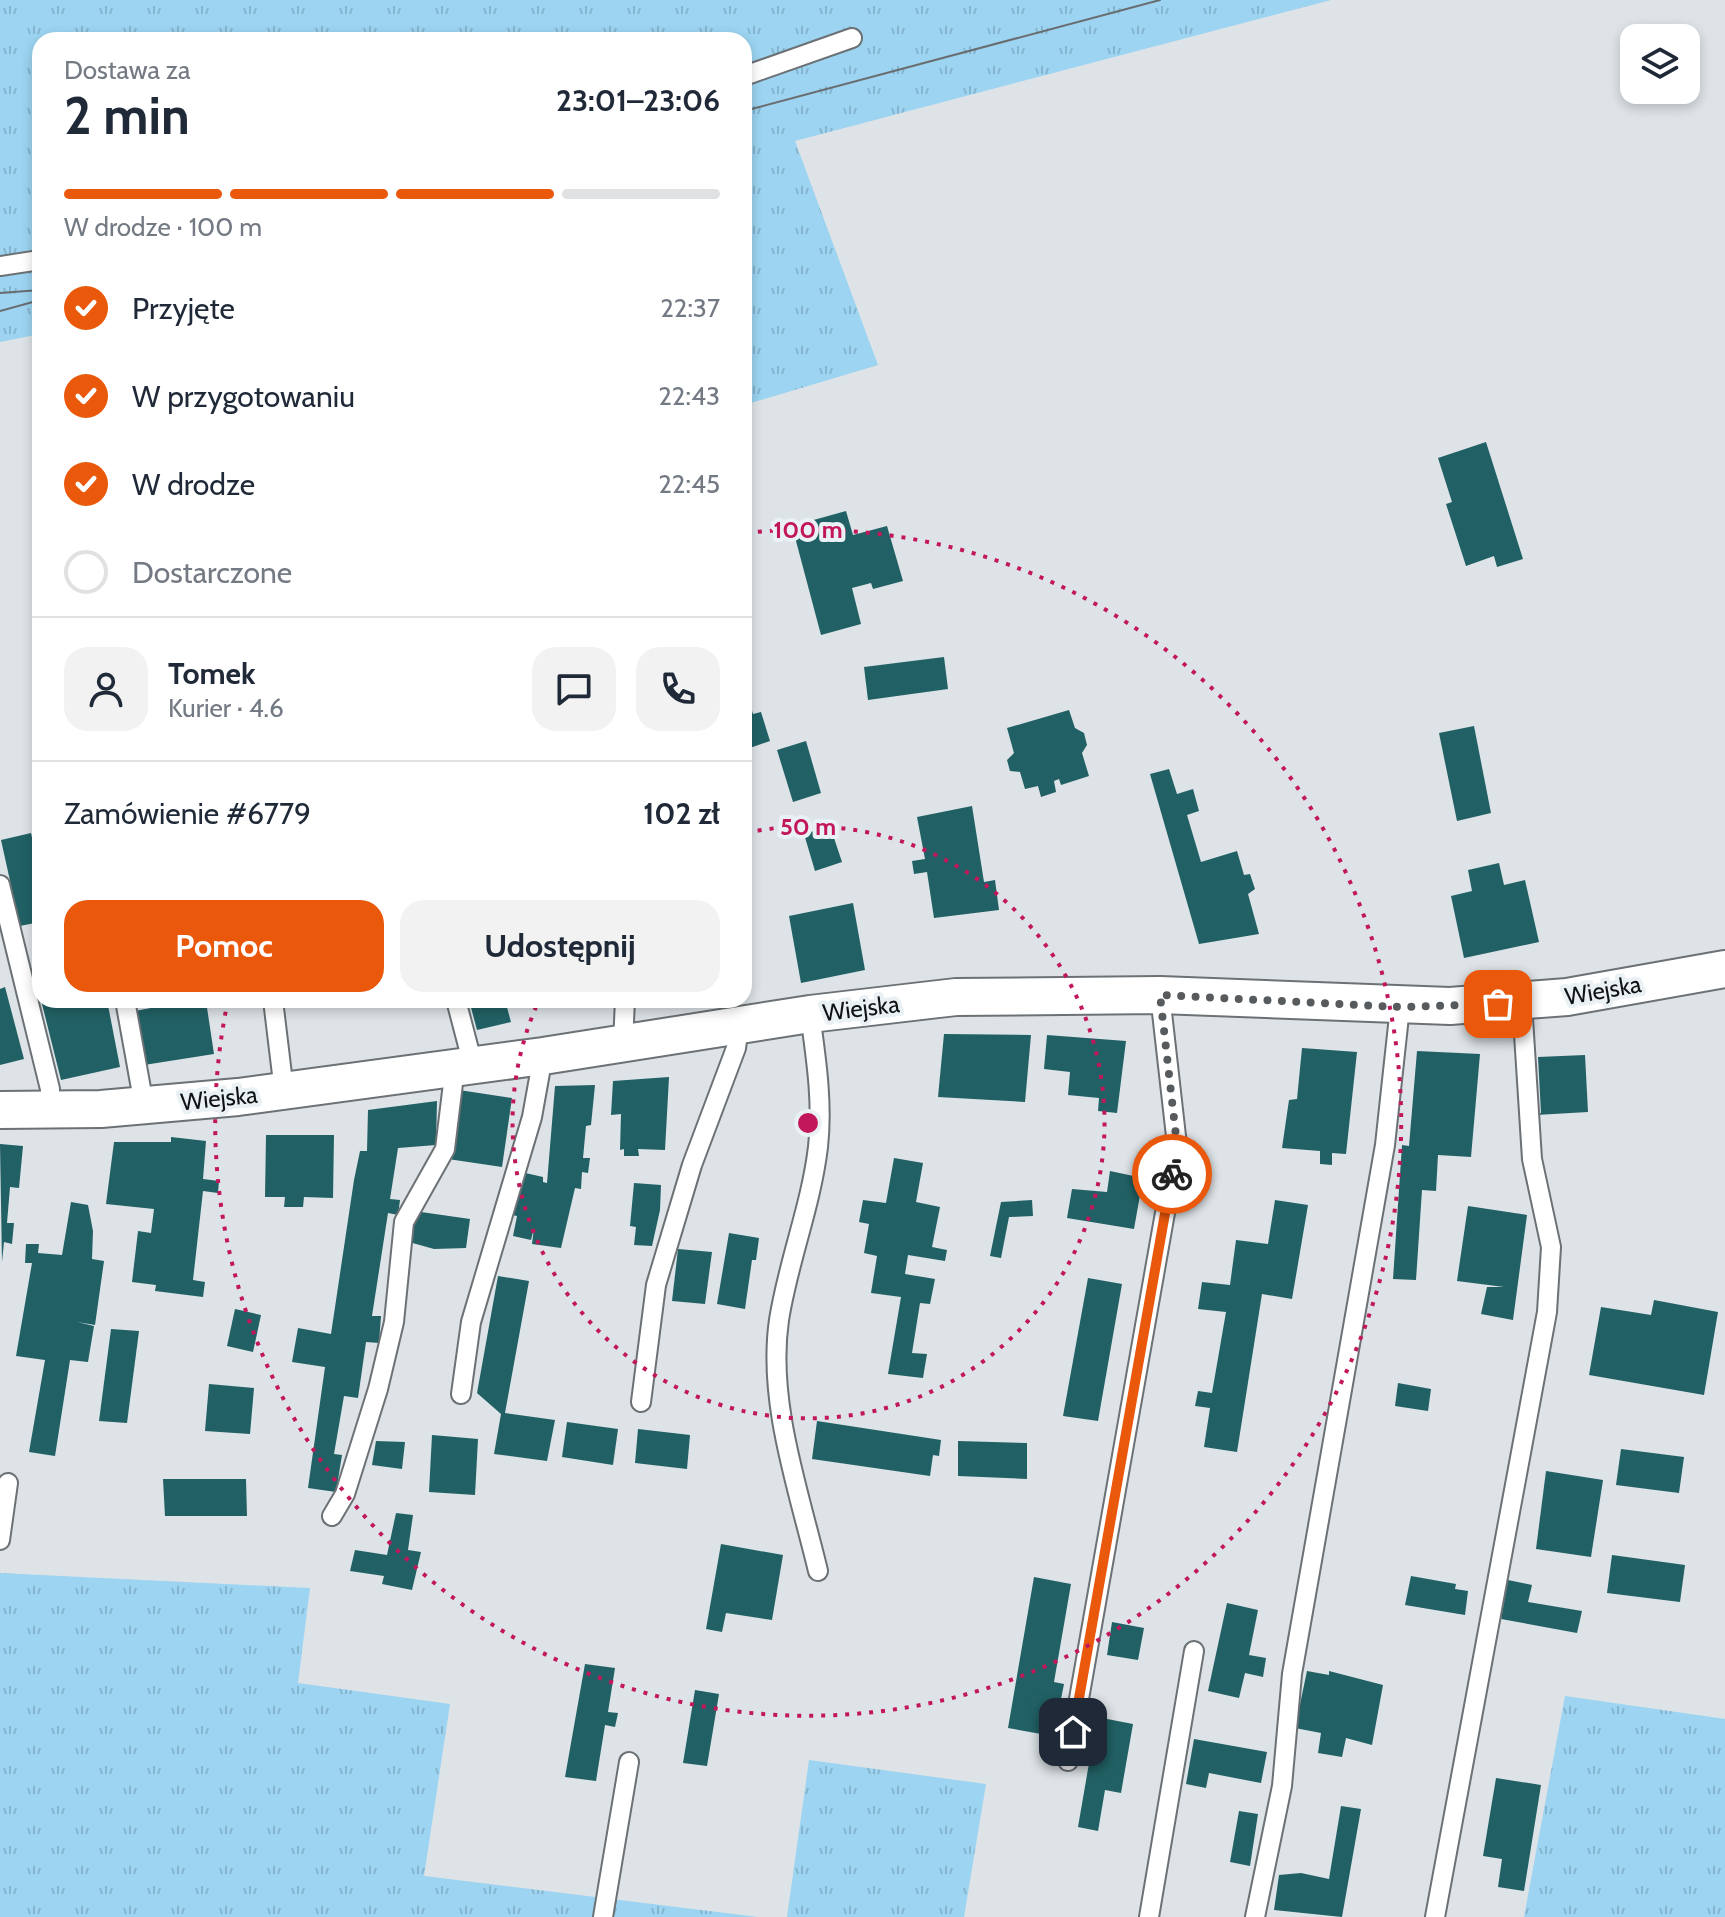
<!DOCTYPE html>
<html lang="pl">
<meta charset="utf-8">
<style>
body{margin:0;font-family:Cabin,sans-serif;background:#f2f2f3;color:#1f2937;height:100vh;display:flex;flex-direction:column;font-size:30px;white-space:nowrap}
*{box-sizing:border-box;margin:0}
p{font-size:26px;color:#747a83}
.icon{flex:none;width:44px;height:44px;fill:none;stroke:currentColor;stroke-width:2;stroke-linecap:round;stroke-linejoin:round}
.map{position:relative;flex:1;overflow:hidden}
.side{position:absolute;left:32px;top:32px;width:720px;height:976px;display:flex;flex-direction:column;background:#fff;border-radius:24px;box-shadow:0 4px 12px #0003}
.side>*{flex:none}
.controls{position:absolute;left:1620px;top:24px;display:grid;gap:16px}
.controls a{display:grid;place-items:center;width:80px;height:80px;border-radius:16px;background:#fff;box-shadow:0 4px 12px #0003;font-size:40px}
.pin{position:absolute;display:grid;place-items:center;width:68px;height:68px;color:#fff;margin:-34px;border-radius:16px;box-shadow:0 4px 12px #0006}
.courier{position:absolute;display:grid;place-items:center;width:80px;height:80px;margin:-40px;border:6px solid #ea580c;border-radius:50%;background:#fff;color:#222;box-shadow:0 2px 10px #0007}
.overview em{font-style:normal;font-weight:700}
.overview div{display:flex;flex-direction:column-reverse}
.overview{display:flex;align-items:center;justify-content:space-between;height:136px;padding:0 32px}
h1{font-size:52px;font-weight:700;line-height:60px}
.bar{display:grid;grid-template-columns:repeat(4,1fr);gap:12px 8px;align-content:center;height:96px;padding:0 32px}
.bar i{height:10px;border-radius:6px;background:#e0e1e3}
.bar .selected{background:#ea580c}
.bar p{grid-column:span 4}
.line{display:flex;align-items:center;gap:20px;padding:0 32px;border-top:2px solid #e0e1e3}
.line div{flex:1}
.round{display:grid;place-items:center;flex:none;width:84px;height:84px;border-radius:24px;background:#f2f2f3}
ol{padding:0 32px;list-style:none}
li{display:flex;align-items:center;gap:24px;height:88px}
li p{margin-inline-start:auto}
li .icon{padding:8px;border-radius:50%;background:#ea580c;color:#fff;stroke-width:4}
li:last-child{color:#747a83}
li i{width:44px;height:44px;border:4px solid #e0e1e3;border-radius:50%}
.button{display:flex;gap:16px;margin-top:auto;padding:16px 32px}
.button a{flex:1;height:92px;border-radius:24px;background:#ea580c;color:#fff;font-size:32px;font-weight:700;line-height:92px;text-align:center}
.button a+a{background:#f2f2f3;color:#1f2937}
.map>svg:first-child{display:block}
.grass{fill:url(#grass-tufts)}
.building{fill:#216165}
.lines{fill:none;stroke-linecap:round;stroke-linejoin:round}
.service-casing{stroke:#6b7174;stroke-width:22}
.minor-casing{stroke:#6b7174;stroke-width:40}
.service{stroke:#fff;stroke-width:18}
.minor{stroke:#fff;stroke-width:36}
.tram{stroke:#696d6f;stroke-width:2}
.done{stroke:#585b5d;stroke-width:8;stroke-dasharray:0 14.4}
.route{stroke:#ea580c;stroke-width:10}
.ring{fill:none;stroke:#c2185b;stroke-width:4;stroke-dasharray:4 8}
.labels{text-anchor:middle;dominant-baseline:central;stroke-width:8;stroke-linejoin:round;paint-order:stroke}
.street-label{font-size:24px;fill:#101213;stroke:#eaf1f4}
.centre{fill:#c2185b;stroke:#eaf1f4;stroke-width:4}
.ring-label{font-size:24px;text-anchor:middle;font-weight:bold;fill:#c2185b;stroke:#eaf1f4;stroke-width:8;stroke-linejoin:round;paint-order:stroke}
</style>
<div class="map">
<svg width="1725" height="1917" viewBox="0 0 1725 1917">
<defs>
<pattern id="grass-tufts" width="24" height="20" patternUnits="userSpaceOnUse" patternTransform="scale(2)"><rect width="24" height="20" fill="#9cd4f1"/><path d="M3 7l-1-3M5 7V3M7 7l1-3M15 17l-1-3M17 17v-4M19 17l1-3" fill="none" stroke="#85b5ce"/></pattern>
</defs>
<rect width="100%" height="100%" fill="#dde3e7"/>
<g class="grass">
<path d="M0,0H1331L795,141L878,365L744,405V40H40V334L0,342Z"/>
<path d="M0,1573L310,1588L298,1683L450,1704L424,1876L758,1917H0Z"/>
<path d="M1565,1696L1725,1719V1917H1524Z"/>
<path d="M809,1760L986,1784L964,1917H787Z"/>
</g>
<g class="building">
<path d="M1486,442L1523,559L1497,567L1494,556L1466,566L1446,504L1452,502L1438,458Z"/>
<path d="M846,511L853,535L887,526L903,581L873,589L871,583L852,588L861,624L821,635L792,526Z"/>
<path d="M944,657L948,689L868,700L864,667Z"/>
<path d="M750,704L753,714L761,712L770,741L744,750V706Z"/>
<path d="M1069,710L1075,728L1084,733L1087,745L1082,753L1089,776L1061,785L1059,779L1054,781L1056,792L1041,797L1038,786L1025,789L1020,772L1010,771L1007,760L1014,753L1007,728Z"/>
<path d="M1474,726L1491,813L1457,821L1439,733Z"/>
<path d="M806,741L821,793L793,802L777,750Z"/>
<path d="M1169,769L1177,794L1193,789L1199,811L1187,815L1201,862L1237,851L1244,875L1250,874L1255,889L1248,894L1259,934L1199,944L1150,774Z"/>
<path d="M972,806L984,882L995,880L999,910L934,918L927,872L914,874L912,861L925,859L917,817Z"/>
<path d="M830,826L842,862L815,871L804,834Z"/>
<path d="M31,833L40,874V922L20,926L1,840Z"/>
<path d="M1499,863L1504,885L1525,880L1539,942L1464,958L1451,896L1472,891L1468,870Z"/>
<path d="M853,903L865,970L801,983L789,916Z"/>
<path d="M5,987L24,1059L0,1065V989Z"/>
<path d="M41,1000H66L68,1007L107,1000L120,1067L61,1080Z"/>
<path d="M155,1000L206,1001L214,1054L144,1065L135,1011L156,1007Z"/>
<path d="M469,1000H505L511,1022L477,1030Z"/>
<path d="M944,1034L1031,1035L1025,1102L938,1097Z"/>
<path d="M1047,1035L1126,1041L1117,1113L1098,1111L1099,1098L1068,1095L1070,1072L1044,1069Z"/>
<path d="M1302,1048L1357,1052L1346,1154L1332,1153V1165L1320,1164V1151L1282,1148L1289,1100L1297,1099Z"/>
<path d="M1417,1051L1480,1054L1471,1157L1438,1155L1436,1191L1422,1190L1416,1280L1393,1279L1402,1145L1409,1146Z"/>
<path d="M1585,1055L1588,1112L1536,1115L1541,1113L1538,1057Z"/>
<path d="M669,1077L665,1150L638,1149L639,1156H624V1149L620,1150L621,1114L611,1115L613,1081Z"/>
<path d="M595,1085L591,1125L586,1126L583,1158H590L588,1173L582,1172L581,1189L575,1188L561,1248L532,1244L534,1228L531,1240L513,1236L517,1216L512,1215L521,1172L543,1177V1182L547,1183L555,1086Z"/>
<path d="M459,1090L512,1098L502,1167L448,1159Z"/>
<path d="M437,1101L436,1145L398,1148L390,1199L400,1200L398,1215L388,1213L372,1316H381L379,1343L366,1342L358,1398L344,1396L334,1454L342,1455L336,1492L308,1488L325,1367L292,1362L298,1328L331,1334L354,1180L360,1151H367L368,1110Z"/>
<path d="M266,1135H334L333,1198L304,1197L303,1207H284L285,1197H265Z"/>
<path d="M171,1137L206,1141L203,1179L219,1181L218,1193L203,1191L193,1280L205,1282L203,1297L155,1291L156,1285L132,1282L138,1231L151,1233L154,1209L106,1204L114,1142H171Z"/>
<path d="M0,1144L23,1146L19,1188L10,1187L7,1223H14L12,1244L4,1242L2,1262Z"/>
<path d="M894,1158L923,1163L916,1202L940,1207L932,1247L947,1250L945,1261L908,1255L905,1274L935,1279L930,1304L920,1303L912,1353L927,1354L923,1378L888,1374L901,1297L871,1293L877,1256L864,1253L869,1224L859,1222L863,1200L886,1203Z"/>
<path d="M1110,1171L1143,1178L1134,1229L1067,1218L1072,1189L1107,1192Z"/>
<path d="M634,1183L661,1185L660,1210L652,1246L634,1245L636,1227L630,1226Z"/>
<path d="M1032,1200L1033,1216L1009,1217L1001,1258L990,1256L1001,1202Z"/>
<path d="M1275,1200L1308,1205L1292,1299L1262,1294L1237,1452L1204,1447L1210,1408L1195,1406L1198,1391L1212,1393L1226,1312L1198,1309L1202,1282L1230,1285L1236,1240L1268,1244Z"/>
<path d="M71,1202L88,1205L93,1231L92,1259L104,1261L95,1325L77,1322L94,1326L88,1362L70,1360L55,1456L29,1452L45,1360L16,1356L32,1263H25L26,1244H39L38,1253L62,1255Z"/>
<path d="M1468,1206L1527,1215L1513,1320L1481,1314L1487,1287H1504L1457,1281Z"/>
<path d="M414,1211L470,1219L466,1248L434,1249L409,1242Z"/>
<path d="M729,1233L759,1238L756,1260H752L745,1309L717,1304Z"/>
<path d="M678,1249L712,1252L705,1304L672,1301Z"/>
<path d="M498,1276L529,1281L505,1413L555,1420L547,1461L494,1454L501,1414L477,1393Z"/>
<path d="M1088,1278L1122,1284L1098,1421L1063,1416Z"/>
<path d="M1654,1300L1718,1312L1704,1395L1589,1375L1601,1307L1651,1315Z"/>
<path d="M235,1309L261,1315L253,1352L227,1346Z"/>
<path d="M111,1329L139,1331L127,1423L99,1421Z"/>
<path d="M1398,1383L1431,1389L1428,1411L1395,1406Z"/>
<path d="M209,1384L254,1388L250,1434L205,1431Z"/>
<path d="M817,1421L941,1440L939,1456L933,1455L930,1476L812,1459Z"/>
<path d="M567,1422L618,1429L613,1465L562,1457Z"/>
<path d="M638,1429L690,1435L687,1469L635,1463Z"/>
<path d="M432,1435L478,1439L475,1495L429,1492Z"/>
<path d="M376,1441L405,1442L402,1469L372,1465Z"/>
<path d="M958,1441L1027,1443V1479L958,1476Z"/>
<path d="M1621,1449L1684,1457L1679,1493L1616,1485Z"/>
<path d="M1546,1471L1603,1480L1591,1557L1536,1549Z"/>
<path d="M163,1479H246L247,1516H165Z"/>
<path d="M396,1513L413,1515L408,1550L421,1552L412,1590L382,1584L384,1576L350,1571L355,1550L387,1555Z"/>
<path d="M721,1544L783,1555L772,1620L726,1613L722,1632L706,1629Z"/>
<path d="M1612,1555L1685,1565L1680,1602L1607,1593Z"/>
<path d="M1411,1576L1456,1584L1455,1589L1468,1591L1465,1615L1405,1605Z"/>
<path d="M1034,1577L1071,1584L1054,1682L1064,1684L1060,1704L1047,1701L1041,1734L1008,1728Z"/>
<path d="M1508,1580L1532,1585L1528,1602L1582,1611L1577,1633L1501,1619Z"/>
<path d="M1227,1603L1258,1610L1249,1655L1266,1658L1263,1677L1245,1673L1239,1698L1208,1691Z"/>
<path d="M1112,1622L1144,1628L1138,1660L1107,1655Z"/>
<path d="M585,1664L615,1668L608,1712L618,1713L615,1727L605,1725L596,1781L565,1777Z"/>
<path d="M1307,1671L1329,1675V1671L1383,1685L1372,1745L1346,1738L1342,1757L1318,1753L1321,1733L1295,1728Z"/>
<path d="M695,1690L719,1694L707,1766L683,1763Z"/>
<path d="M1097,1717L1133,1724L1121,1793L1105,1790L1098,1831L1078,1827Z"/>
<path d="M1194,1739L1267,1752L1261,1783L1209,1773L1206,1788L1186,1784Z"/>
<path d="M1496,1778L1541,1785L1524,1891L1498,1887L1502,1859L1483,1856Z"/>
<path d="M1341,1806L1361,1809L1342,1917L1274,1910L1279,1875L1301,1873L1329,1879Z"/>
<path d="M1239,1811L1258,1814L1250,1866L1230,1862Z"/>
</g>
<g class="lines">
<g class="service-casing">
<g id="service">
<path d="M744,76L852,38"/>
<path d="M0,266L40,260"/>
<path d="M0,885L50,1089V1111"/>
<path d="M125,1000L144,1105"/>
<path d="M273,1000L284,1091"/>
<path d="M456,1000L473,1065"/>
<path d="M810,1014C816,1058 823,1103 818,1147C811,1206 788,1262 779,1320C767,1402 799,1491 818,1571"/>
<path d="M623,1043L625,1000"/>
<path d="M461,1394L471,1322L532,1117L543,1056"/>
<path d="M641,1402L656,1285L692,1165L736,1048L739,1026"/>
<path d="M332,1516L345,1494L378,1389L394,1322L404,1222L445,1149L455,1067"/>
<path d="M0,1540L8,1483"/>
<path d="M1068,1761L1177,1145L1160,995"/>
<path d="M603,1917L629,1762"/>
<path d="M1149,1917L1194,1651"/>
<path d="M1255,1917L1282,1786L1292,1674L1385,1145L1400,1007"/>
<path d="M1435,1917L1547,1312L1551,1247L1532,1159L1522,1003"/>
</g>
</g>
<g class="minor-casing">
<path id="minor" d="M0,1110L101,1109L238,1097L543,1056L810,1014L956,997L1160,995L1450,1006L1567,997L1725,969"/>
</g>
<use href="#service" class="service"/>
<use href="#minor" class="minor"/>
<g class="tram">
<path d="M744,111L1160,0"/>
<path d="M0,293L40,290"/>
<path d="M0,311L40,300"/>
</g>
</g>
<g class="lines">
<path class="done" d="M1172,1174L1177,1145L1160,995L1400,1007L1498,1004"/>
<path class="route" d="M1073,1732L1172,1174"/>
</g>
<g class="ring">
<path d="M746 833A296 296 0 1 1 539 1000"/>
<path d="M746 533A593 593 0 1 1 227 1005"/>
</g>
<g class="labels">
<g class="street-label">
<text transform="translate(1603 990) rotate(-10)">Wiejska</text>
<text transform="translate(861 1008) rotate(-7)">Wiejska</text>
<text transform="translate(219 1098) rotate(-6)">Wiejska</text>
</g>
</g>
<circle cx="808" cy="1123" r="12" class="centre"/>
<g class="ring-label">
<text x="808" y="538">100 m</text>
<text x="808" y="835">50 m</text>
</g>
</svg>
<div class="controls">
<a><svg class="icon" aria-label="layers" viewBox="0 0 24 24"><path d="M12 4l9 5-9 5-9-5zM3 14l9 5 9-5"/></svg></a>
</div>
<div class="pin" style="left:1498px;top:1004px;background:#ea580c"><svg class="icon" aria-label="bag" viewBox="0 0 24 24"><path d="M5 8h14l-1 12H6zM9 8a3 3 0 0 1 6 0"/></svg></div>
<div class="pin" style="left:1073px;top:1732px;background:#1f2937"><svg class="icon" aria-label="home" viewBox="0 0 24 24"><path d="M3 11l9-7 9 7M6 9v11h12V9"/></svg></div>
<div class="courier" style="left:1172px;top:1174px"><svg class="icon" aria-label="bike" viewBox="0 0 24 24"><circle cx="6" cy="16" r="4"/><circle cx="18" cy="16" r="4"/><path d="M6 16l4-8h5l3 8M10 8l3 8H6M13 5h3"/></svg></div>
<section class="side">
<div class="overview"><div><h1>2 min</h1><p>Dostawa za</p></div><em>23:01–23:06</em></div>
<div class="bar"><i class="selected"></i><i class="selected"></i><i class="selected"></i><i></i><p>W drodze · 100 m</p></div>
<ol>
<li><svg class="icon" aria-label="check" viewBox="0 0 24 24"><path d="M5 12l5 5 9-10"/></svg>Przyjęte<p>22:37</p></li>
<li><svg class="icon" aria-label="check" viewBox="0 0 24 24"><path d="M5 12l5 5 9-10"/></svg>W przygotowaniu<p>22:43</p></li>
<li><svg class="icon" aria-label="check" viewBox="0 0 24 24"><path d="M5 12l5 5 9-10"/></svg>W drodze<p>22:45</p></li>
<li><i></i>Dostarczone</li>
</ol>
<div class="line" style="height:144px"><a class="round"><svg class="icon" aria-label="person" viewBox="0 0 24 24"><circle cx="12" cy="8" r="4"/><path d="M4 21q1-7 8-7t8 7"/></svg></a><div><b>Tomek</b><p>Kurier · 4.6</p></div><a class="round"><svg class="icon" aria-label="chat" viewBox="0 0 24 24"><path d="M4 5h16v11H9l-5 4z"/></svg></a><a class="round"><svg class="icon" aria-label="phone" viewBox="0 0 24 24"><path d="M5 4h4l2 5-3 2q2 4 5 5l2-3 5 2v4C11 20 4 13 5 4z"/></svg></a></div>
<div class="line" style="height:104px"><div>Zamówienie #6779</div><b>102 zł</b></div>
<div class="button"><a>Pomoc</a><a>Udostępnij</a></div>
</section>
</div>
